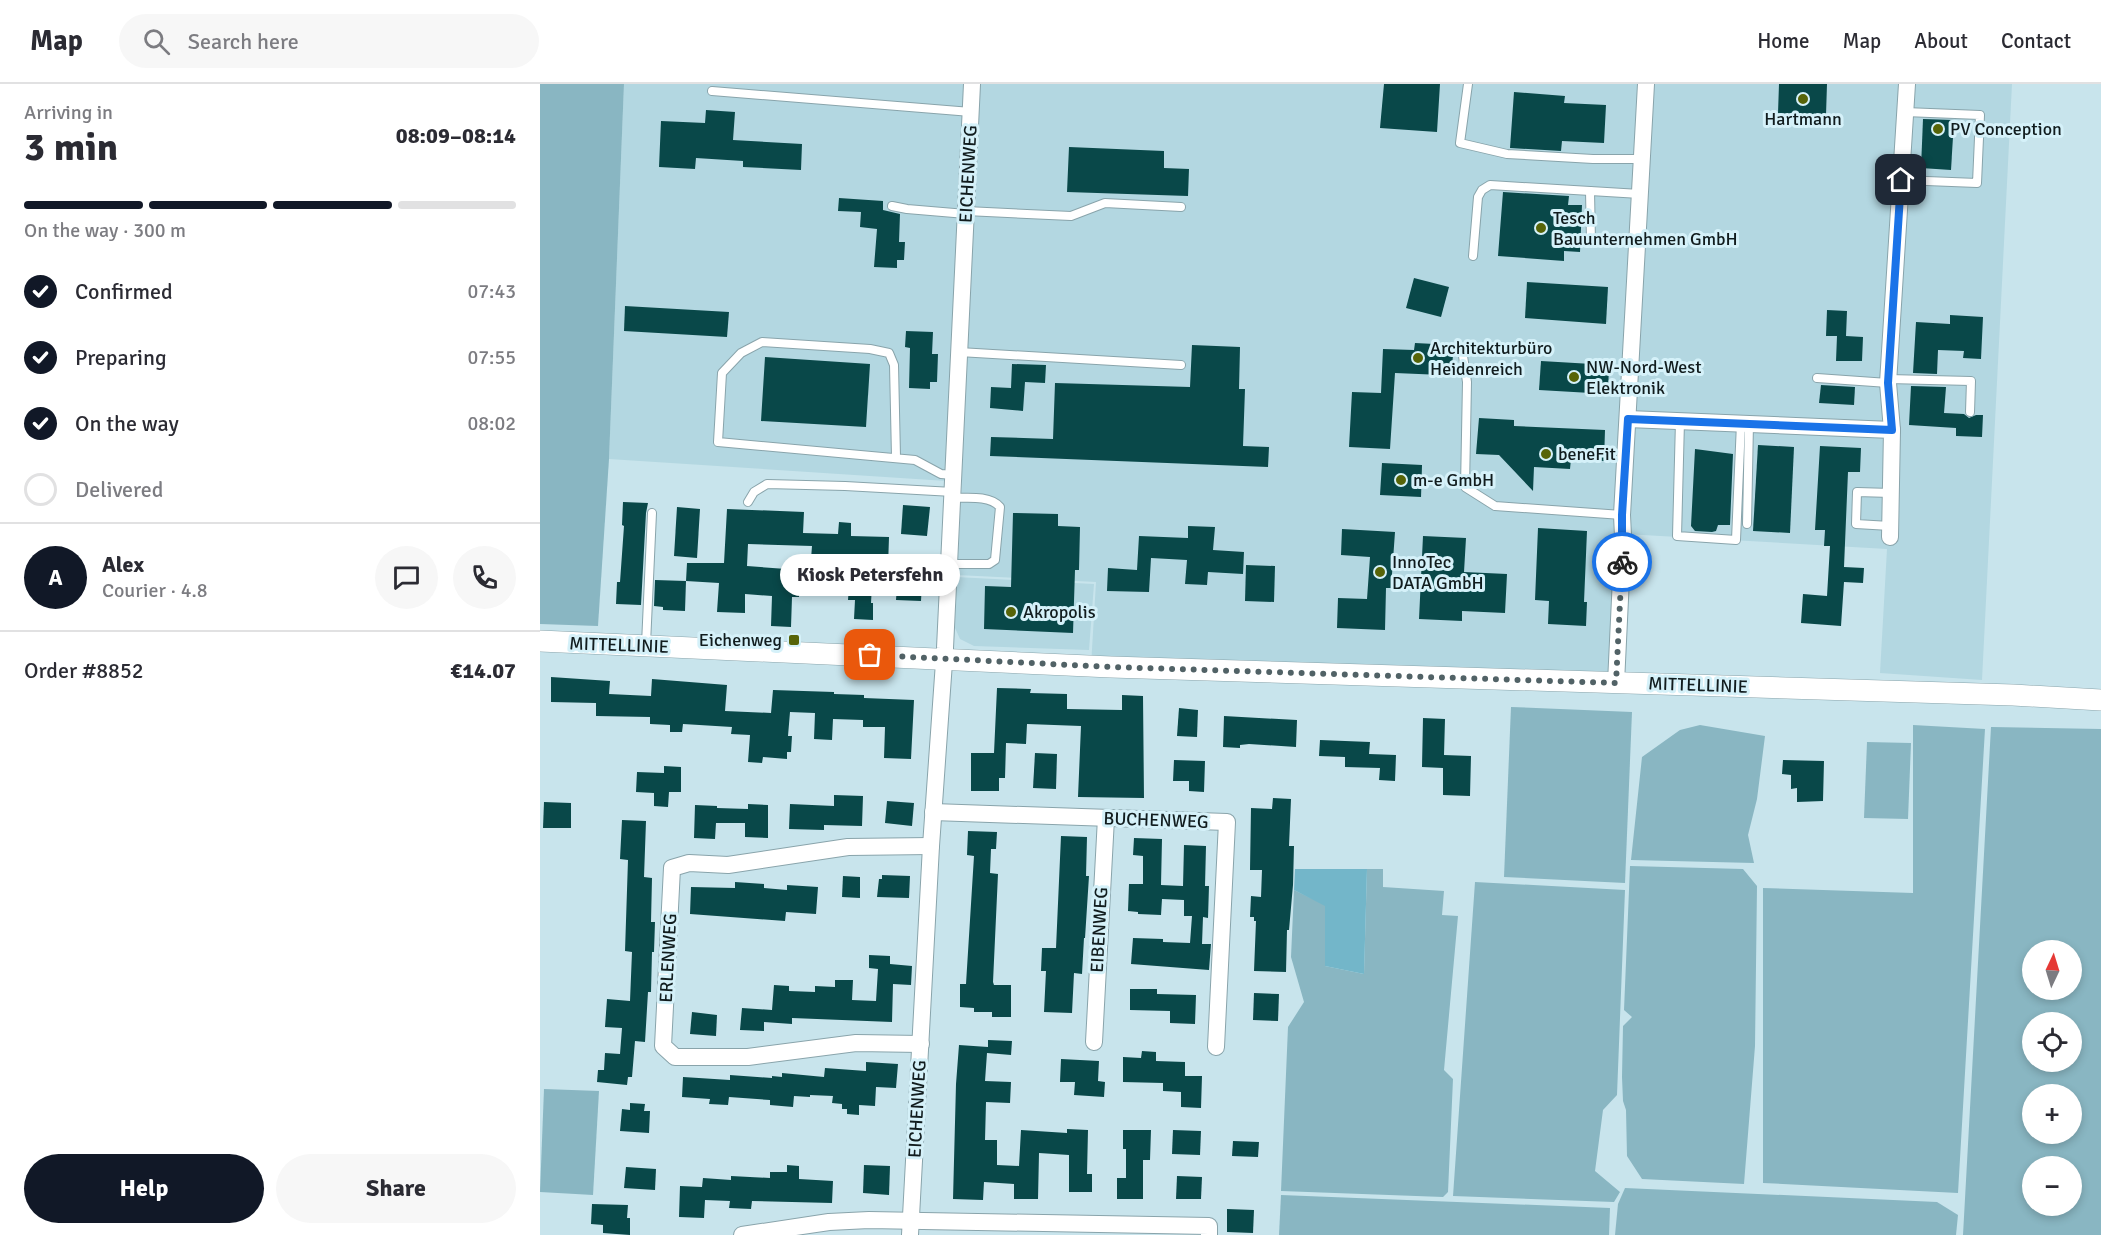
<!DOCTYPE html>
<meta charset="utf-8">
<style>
body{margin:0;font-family:Signika,sans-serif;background:#f7f7f7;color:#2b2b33;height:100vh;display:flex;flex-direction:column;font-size:22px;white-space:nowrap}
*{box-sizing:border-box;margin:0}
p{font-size:20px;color:#7c7c81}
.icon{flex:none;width:33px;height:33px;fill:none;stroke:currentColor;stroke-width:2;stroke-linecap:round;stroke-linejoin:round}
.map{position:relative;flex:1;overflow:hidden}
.details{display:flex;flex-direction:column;background:#fff;width:540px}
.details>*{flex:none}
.needle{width:39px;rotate:4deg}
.buttons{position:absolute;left:1482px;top:856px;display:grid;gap:12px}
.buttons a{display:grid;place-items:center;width:60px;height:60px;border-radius:50%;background:#fff;box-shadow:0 3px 9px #0003;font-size:30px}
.pin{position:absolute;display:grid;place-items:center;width:51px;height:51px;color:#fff;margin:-26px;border-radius:12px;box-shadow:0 3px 9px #0006}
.courier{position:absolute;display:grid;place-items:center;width:60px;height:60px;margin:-30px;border:4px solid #1a73e8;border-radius:50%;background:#fff;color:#222;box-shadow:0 2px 8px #0007}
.bubble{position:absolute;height:42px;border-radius:21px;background:#fff;box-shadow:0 3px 9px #0003;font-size:20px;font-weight:800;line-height:42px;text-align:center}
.headline em{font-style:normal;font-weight:800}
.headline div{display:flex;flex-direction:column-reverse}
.headline{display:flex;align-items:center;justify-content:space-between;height:102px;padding:0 24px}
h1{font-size:39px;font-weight:800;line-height:45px}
.bar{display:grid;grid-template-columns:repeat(4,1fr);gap:9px 6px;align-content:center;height:72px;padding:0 24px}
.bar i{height:8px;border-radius:4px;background:#e1e1e2}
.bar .selected{background:#111827}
.bar p{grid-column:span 4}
.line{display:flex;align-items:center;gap:15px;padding:0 24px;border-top:2px solid #e1e1e2}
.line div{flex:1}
.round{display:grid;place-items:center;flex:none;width:63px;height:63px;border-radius:32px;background:#f7f7f7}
ol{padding:0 24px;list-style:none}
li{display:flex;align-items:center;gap:18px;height:66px}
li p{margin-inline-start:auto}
li .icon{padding:6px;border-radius:50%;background:#111827;color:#fff;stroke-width:4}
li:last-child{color:#7c7c81}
li i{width:33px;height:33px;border:3px solid #e1e1e2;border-radius:50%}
.primary-button{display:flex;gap:12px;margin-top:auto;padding:12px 24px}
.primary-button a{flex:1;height:69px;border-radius:36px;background:#111827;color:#fff;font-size:24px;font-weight:800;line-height:69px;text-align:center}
.primary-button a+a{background:#f7f7f7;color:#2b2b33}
header{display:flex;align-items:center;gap:36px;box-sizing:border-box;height:84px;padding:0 30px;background:#fff;border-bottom:2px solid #e1e1e2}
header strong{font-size:28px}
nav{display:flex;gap:33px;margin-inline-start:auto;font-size:21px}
.search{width:420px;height:54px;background:#f7f7f7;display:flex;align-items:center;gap:15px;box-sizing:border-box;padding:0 21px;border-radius:33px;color:#7c7c81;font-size:22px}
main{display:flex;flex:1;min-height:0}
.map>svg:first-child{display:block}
.built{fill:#b3d7e1}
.green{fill:#89b6c2;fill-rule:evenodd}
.forest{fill:#73b6c9}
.building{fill:#094849}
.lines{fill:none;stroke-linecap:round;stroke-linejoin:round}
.service-casing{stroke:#89a4ab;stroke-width:10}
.minor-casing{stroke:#89a4ab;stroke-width:18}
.tertiary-casing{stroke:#89a4ab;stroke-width:22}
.service{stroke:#fff;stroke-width:8}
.minor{stroke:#fff;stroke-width:16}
.tertiary{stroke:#fff;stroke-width:21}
.done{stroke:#516266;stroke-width:6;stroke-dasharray:0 10.8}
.route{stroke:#1a73e8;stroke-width:8}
.poi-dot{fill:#576408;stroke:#d5f1f9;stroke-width:2}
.labels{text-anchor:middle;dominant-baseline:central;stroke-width:6;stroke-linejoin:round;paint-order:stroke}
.poi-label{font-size:18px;fill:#111c1e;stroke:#d5f1f9;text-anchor:start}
.street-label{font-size:18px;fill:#111c1e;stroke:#d5f1f9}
</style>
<header>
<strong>Map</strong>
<div class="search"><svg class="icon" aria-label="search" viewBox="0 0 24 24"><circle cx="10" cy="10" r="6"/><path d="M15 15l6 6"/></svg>Search here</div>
<nav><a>Home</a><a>Map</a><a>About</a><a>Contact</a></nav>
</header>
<main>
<section class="details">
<div class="headline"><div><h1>3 min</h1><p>Arriving in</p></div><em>08:09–08:14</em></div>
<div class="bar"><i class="selected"></i><i class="selected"></i><i class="selected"></i><i></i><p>On the way · 300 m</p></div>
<ol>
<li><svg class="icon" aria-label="check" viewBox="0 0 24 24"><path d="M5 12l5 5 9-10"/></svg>Confirmed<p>07:43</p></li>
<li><svg class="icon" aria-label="check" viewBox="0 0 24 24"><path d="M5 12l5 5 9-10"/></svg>Preparing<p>07:55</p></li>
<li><svg class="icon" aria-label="check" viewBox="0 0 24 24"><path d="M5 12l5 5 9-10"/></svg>On the way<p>08:02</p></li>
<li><i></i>Delivered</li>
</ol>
<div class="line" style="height:108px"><b class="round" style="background:#111827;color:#fff">A</b><div><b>Alex</b><p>Courier · 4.8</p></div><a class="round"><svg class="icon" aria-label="chat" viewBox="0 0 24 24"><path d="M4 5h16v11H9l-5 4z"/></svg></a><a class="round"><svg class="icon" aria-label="phone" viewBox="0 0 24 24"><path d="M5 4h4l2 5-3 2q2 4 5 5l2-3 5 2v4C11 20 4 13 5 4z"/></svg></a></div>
<div class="line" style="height:78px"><div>Order #8852</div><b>€14.07</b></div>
<div class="primary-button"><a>Help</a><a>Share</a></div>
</section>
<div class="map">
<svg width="1561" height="1151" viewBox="0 0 1561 1151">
<rect width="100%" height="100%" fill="#c8e4ec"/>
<g class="built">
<path d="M84,0H1472L1442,596L1340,589L1347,465L1085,450L1076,599L551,582L556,498L417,491L422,398L69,375Z"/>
<path d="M416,493L554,500L549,566L434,562L420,555L415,544Z"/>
</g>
<g class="green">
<path d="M0,0H84L69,375L58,542L0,540Z"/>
<path d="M971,623L1092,628L1085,799L964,793Z"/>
<path d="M1160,641L1225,652L1217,715L1208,751L1214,779L1091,776L1102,673L1140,646Z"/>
<path d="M1373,641L1445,645L1418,1109L1223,1099V804L1373,809Z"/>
<path d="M1451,643L1561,645V1151H1423ZM1492,867H1532V906H1492ZM1492,939H1532V978H1492ZM1492,1011H1532V1050H1492ZM1492,1083H1532V1122H1492Z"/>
<path d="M1327,658L1371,659L1368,735L1324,734Z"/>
<path d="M1090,782L1203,785L1217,802L1215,962L1204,1100L1102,1095L1087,1072L1086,1026L1083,1017L1082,993L1083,942L1092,933L1084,926Z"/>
<path d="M827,785H843V803L904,807L902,831L918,832L904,986L913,995L908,1108L903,1113L741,1107L748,943L764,918L751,873L754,806L785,821V882L824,890Z"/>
<path d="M935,798L1085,806L1077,1011L1063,1026L1055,1087L1080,1108L1074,1118L913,1112Z"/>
<path d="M4,1005L59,1007L53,1111L0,1108Z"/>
<path d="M1085,1104L1397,1118L1418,1131L1416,1151H1075L1078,1120Z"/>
<path d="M741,1111L1070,1124L1069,1151H739Z"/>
</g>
<path class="forest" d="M755,785H827L824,890L785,882V822L754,806Z"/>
<g class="building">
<path d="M844,0H900L897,48L840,44Z"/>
<path d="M1239,0H1287L1286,31H1278V41L1252,40V30L1238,29Z"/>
<path d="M974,8L1025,12L1024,19L1066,21L1064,59L1022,57L1021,67L970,64Z"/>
<path d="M166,26L195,28L193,56L262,60L261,86L203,83V77L156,74L155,85L119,83L121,37L165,39Z"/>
<path d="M1383,35L1414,36L1411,86L1381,84Z"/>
<path d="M529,63L624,67V84L649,85L648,112L527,108Z"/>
<path d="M963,108L1029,112L1028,121H1042L1040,168L1024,167V177L958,172Z"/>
<path d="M299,114L343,117V126L360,130L359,158H365L364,176H357V184L334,183L337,145L320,143L321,128L298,127Z"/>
<path d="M874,194L909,203L901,233L866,224Z"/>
<path d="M987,198L1068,203L1066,240L985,234Z"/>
<path d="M85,222L189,228L187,253L84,247Z"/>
<path d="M1287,226L1307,227L1306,252L1323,253L1322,277H1296L1297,252H1286Z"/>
<path d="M1410,231L1443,233L1441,275L1423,274L1424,267L1398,266L1397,290L1373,289L1376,238L1410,240Z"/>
<path d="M366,247L393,248L392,270H398L397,298H390V305L369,304L370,264L365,263Z"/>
<path d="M875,259L914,261L912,282L903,281L902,291L855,289L850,365L809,363L812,308L841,309L843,265L874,266Z"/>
<path d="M652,261L700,263L699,305H705L703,362L729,363L728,383L450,372L451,353L513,355L515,299L650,303Z"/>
<path d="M225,273L330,280L326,343L221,337Z"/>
<path d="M1001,277L1069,281L1068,310L999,306Z"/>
<path d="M472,280L506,281L505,299L485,298L483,327L450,324L451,303L471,304Z"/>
<path d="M1281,301L1315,303L1314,321L1279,319Z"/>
<path d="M1371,302L1406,303L1404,329L1424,330L1429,334L1436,331H1443L1442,353L1416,352V344L1369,341Z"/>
<path d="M939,334L974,336V342L1065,346L1064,377L1031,375L1030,385L994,383L993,407L959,371L936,370Z"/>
<path d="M1218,361L1254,363L1250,449L1213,447Z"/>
<path d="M1280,362L1321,364L1320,388H1308L1304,483L1324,484L1323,499L1304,498L1301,542L1261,539L1263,510L1287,512L1290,462H1284L1285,446H1275Z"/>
<path d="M1155,365L1193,370L1190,441H1178L1176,447L1172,448L1155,447L1151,442Z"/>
<path d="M842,379L882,381L881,413L840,411Z"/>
<path d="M83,418L108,419L106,429L101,521L76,520L77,498H80L84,442L82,441Z"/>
<path d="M363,421L390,423L387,452L361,450Z"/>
<path d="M137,423L160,425L157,474L134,472Z"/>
<path d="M187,425L264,428L263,449L298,450L299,438L311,439V452L349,453L348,483H333L331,519H333V536L314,535L315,516H308L310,488H294V477H291V475H271L272,462L208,460L207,482L260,486L259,513H252L251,543L231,542L232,512L205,510V529L177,528L179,499L146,497L147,479H184Z"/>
<path d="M473,429L518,430V442L540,443L539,486H535L533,549L444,545L445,502L471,503Z"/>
<path d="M648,442L675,443L673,466L704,468L703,490L668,488L667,501L645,500L647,476L611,474L609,508L567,507L568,484L597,486L599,452L648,454Z"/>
<path d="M998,444L1047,447L1044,518H1047L1046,542L1008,540L1009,517L995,516Z"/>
<path d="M802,445L855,448L851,504H846L845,546L797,544L798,514L827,515L830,473L801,471Z"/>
<path d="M883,452L926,454L924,488L967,490L965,529L922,527V537L879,535Z"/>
<path d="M371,480L383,481L381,517L356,516L358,487L371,488Z"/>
<path d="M706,481L735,482L734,518L705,517Z"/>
<path d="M115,496L146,497L145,527L123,526V523L114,522Z"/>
<path d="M11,593L70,597L69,610L111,612L112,595L187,601L185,627L231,629L233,606L294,608V610L324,611V614L374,616L371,675L344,674L345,643H323V636L293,635L292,656L274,655L275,629L250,628L248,652H252L251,668H247V675L223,673L222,679L208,678L210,651L191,650L192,643L143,640L142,648H130V641L110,640V633L56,632V619L11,618Z"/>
<path d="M457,604L491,605L490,609L527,610V625L582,626V611L603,612L604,714L538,713L541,642L487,640L486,660L466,659L465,694H459V707H431V669H454Z"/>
<path d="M639,624L658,626L657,653L637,652Z"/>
<path d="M684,632L757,636L756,663L709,660L700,661V664L683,663Z"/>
<path d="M883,634L905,635L904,671L931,672L930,712L903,711V684L882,683Z"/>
<path d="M780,656L830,658L829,670L856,671L855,697L839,696L840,684L805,683V673L779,672Z"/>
<path d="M495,669L517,670L516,705L493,704Z"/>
<path d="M634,676L665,677L664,708L649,707V697H633Z"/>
<path d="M1243,676L1284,677L1283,717L1257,718V704L1251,705V691L1242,690Z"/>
<path d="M124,682L141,683V708H129L128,723L114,722V709L96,708L97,688L124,689Z"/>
<path d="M294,711L323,712L322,742L284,741V746L249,745L250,720L294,722Z"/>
<path d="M733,714L751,715L749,762H754L753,801L749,846H747L746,888L714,887L716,837H714V833H710L711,812L721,813L722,786H710L711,724L732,725Z"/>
<path d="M347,717L374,719L372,742L345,739Z"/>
<path d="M4,718L31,719V744H3Z"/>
<path d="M208,720L228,721V754L205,753V739H176L175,755L154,754L155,721L177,722V724L208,725Z"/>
<path d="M82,736L106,737L104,793L112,794L111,838H115L114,868H112L111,908H108L105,958L95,957L92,993H88L87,1001L57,998L58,986H64L65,969L80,970L82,944L65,943L67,915L90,917L92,868L85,867L88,776L80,775Z"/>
<path d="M428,747L457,748L456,765H451L450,789L458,790L453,898L454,901H471V933H452V928H434V924L420,923V900H426L434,772L427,771Z"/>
<path d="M521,752L547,753L546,792H549L545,854H544L542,890L534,889L532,929L504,928L506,887H501L502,864H516Z"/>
<path d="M594,754L622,755L621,801L643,802L644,761L666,762L665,802H669L668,834L663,833L662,860H671L669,886L591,880L593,854L623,855V858L650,859L652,832H644V816L622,815L621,831L598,830V828L588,827L589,800H603V772L593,771Z"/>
<path d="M342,791L370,792L369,814L337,813L339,795H342Z"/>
<path d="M303,792L320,793V814L302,813Z"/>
<path d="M195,798L224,800V804L247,806V801L278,803L276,830L246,828L245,837L150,830L151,803L195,804Z"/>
<path d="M329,871L350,872V880L372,882L371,901L353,900L352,938L252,934V940L224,938V947L200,946L202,924L232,926L234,901L249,902V907L275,908V902L295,903V896H313L312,916L336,917L338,885L329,884Z"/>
<path d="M590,905H617V910L656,911L655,940L630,939V927L590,926Z"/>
<path d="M714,909L739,910L738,937L713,936Z"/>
<path d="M152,928L177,931L176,952L150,950Z"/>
<path d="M448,956L472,957L471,971L447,969L445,997L471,998L470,1019L446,1018L445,1056H457V1081L479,1082L481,1046L527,1049V1045L548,1046L547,1090H552V1108H529V1071L499,1069L498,1115H474V1100L444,1098L443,1116L413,1115L416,1000L419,961L448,963Z"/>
<path d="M602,967L616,968V977L645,978V992H662L661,1024L641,1023V1008L623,1007V999L583,998V973L601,974Z"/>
<path d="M521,975L559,977L558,997L565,998L564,1013L534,1011L535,998H520Z"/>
<path d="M326,978L358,980L356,1004L336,1003L335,1022L319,1021V1031L307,1030V1025H302V1020L292,1019L293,1012L270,1011V1013L254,1012L253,1023L230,1021V1016L189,1013L188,1021L169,1020L170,1015L142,1013L143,993L190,996V991L232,994V992L242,993V989L284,993L285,984L326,987Z"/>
<path d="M90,1019L105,1020L104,1027H110L109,1049L80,1047L82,1025L90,1026Z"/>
<path d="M583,1046H611L610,1076H603V1115H577V1094H586V1065H583Z"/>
<path d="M633,1046L661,1047L660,1071L632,1070Z"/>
<path d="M693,1057L719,1058L718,1073L692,1072Z"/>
<path d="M247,1081L259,1082V1095L293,1097L292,1119L212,1117L211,1125L189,1124L190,1117L165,1116L164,1134L139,1133L140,1102L162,1103L163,1094L191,1096V1092L230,1094V1088H247Z"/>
<path d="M324,1081L350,1082L349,1111L323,1109Z"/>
<path d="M86,1083L116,1085L115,1106L84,1104Z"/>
<path d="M637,1092L662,1093L661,1115H636Z"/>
<path d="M52,1120L88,1121L87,1134H90V1151L63,1149V1141L51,1140Z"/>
<path d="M687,1125L714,1126L713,1149L687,1148Z"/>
</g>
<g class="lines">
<g class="service-casing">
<g id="service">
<path d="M928,0L920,59L967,70L1053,75H1102"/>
<path d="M172,7L431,28"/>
<path d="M1361,96L1437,99L1440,31L1365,28"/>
<path d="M1050,107L1051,158"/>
<path d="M352,122L367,125L426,130"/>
<path d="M426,127L531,132L565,119L641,123"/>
<path d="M933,172L938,113L942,106L950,101L1100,110"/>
<path d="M419,268L641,281"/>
<path d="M923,272L927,298L925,403L955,422L1082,431"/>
<path d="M1277,294L1348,299"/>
<path d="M1348,295L1431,297L1430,328"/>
<path d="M1140,337L1137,452L1196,456L1201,339"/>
<path d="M356,373L354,281L349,269L330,265L222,258L201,269L182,289L178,358L375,376L401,390L413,391"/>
<path d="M208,418L214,408L227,400L305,402L413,408"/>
<path d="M1207,440L1209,339"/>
<path d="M1350,442L1316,440L1317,408L1351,409"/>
<path d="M409,480H449L455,476L460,423C450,411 427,414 412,414"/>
<path d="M106,560L112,429"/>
</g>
</g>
<g class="minor-casing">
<g id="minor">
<path d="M1088,335L1352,346L1350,453"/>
<path d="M1352,346L1348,299L1367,0"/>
<path d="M1076,599L1083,452L1082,431L1106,0"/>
<path d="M393,728L687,738L676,963"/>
<path d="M554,958L566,734"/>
<path d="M381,960L316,959L208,973H135L123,962L132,784L149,779L188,781L308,763L391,762"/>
<path d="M202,1151L289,1138L329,1136L669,1142V1151"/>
<path d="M370,1151L391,762L405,564L432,0"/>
</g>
</g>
<g class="tertiary-casing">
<path id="tertiary" d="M0,557L571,583L1473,611L1561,616"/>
</g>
<use href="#service" class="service"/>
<use href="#minor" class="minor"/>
<use href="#tertiary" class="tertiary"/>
</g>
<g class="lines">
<path class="done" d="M330,571L571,583L1076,599L1082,478"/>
<path class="route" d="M1082,478V431L1088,335L1352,346L1348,299L1361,96"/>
</g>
<g class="poi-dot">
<circle cx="1263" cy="15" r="6"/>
<circle cx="1398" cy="45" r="6"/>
<circle cx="1001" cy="144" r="6"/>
<circle cx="878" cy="274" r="6"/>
<circle cx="1034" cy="293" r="6"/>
<circle cx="1006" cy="370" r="6"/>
<circle cx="861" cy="396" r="6"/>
<circle cx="840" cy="488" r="6"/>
<circle cx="471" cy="528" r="6"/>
<rect x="248" y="550" width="12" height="12" rx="3"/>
</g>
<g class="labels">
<g class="poi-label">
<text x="1263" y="35" text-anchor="middle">Hartmann</text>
<text x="1410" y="45">PV Conception</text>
<text x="1013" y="134">Tesch<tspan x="1013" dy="21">Bauunternehmen GmbH</tspan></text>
<text x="890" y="264">Architekturbüro<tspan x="890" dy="21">Heidenreich</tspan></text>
<text x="1046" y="283">NW-Nord-West<tspan x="1046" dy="21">Elektronik</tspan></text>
<text x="1018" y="370">beneFit</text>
<text x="873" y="396">m-e GmbH</text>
<text x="852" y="478">InnoTec<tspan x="852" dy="21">DATA GmbH</tspan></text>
<text x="483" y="528">Akropolis</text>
<text x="242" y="556" text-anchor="end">Eichenweg</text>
</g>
<g class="street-label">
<text transform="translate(428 90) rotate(-87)">EICHENWEG</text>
<text transform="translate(79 561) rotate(2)">MITTELLINIE</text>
<text transform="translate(1158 601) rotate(2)">MITTELLINIE</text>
<text transform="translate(616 736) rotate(2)">BUCHENWEG</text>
<text transform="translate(559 846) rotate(-87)">EIBENWEG</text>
<text transform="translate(128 874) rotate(-87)">ERLENWEG</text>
<text transform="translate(377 1025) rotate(-87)">EICHENWEG</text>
</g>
</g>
</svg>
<div class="buttons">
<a><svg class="needle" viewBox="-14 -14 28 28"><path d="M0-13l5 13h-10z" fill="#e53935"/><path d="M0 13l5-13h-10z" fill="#7c7c81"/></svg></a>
<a><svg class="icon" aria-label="locate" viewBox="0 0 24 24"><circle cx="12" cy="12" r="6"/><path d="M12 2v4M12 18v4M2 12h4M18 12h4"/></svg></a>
<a>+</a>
<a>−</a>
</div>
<div class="pin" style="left:330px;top:571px;background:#ea580c"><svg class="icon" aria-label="bag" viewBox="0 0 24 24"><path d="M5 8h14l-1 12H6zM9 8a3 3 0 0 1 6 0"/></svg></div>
<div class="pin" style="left:1361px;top:96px;background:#1f2937"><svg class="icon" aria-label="home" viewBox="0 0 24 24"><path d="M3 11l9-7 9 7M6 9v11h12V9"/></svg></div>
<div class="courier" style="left:1082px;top:478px"><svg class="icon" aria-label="bike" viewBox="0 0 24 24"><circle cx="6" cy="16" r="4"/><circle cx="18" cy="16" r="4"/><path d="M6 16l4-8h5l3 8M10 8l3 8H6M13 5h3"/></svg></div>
<div class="bubble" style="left:240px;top:470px;width:180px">Kiosk Petersfehn</div>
</div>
</main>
